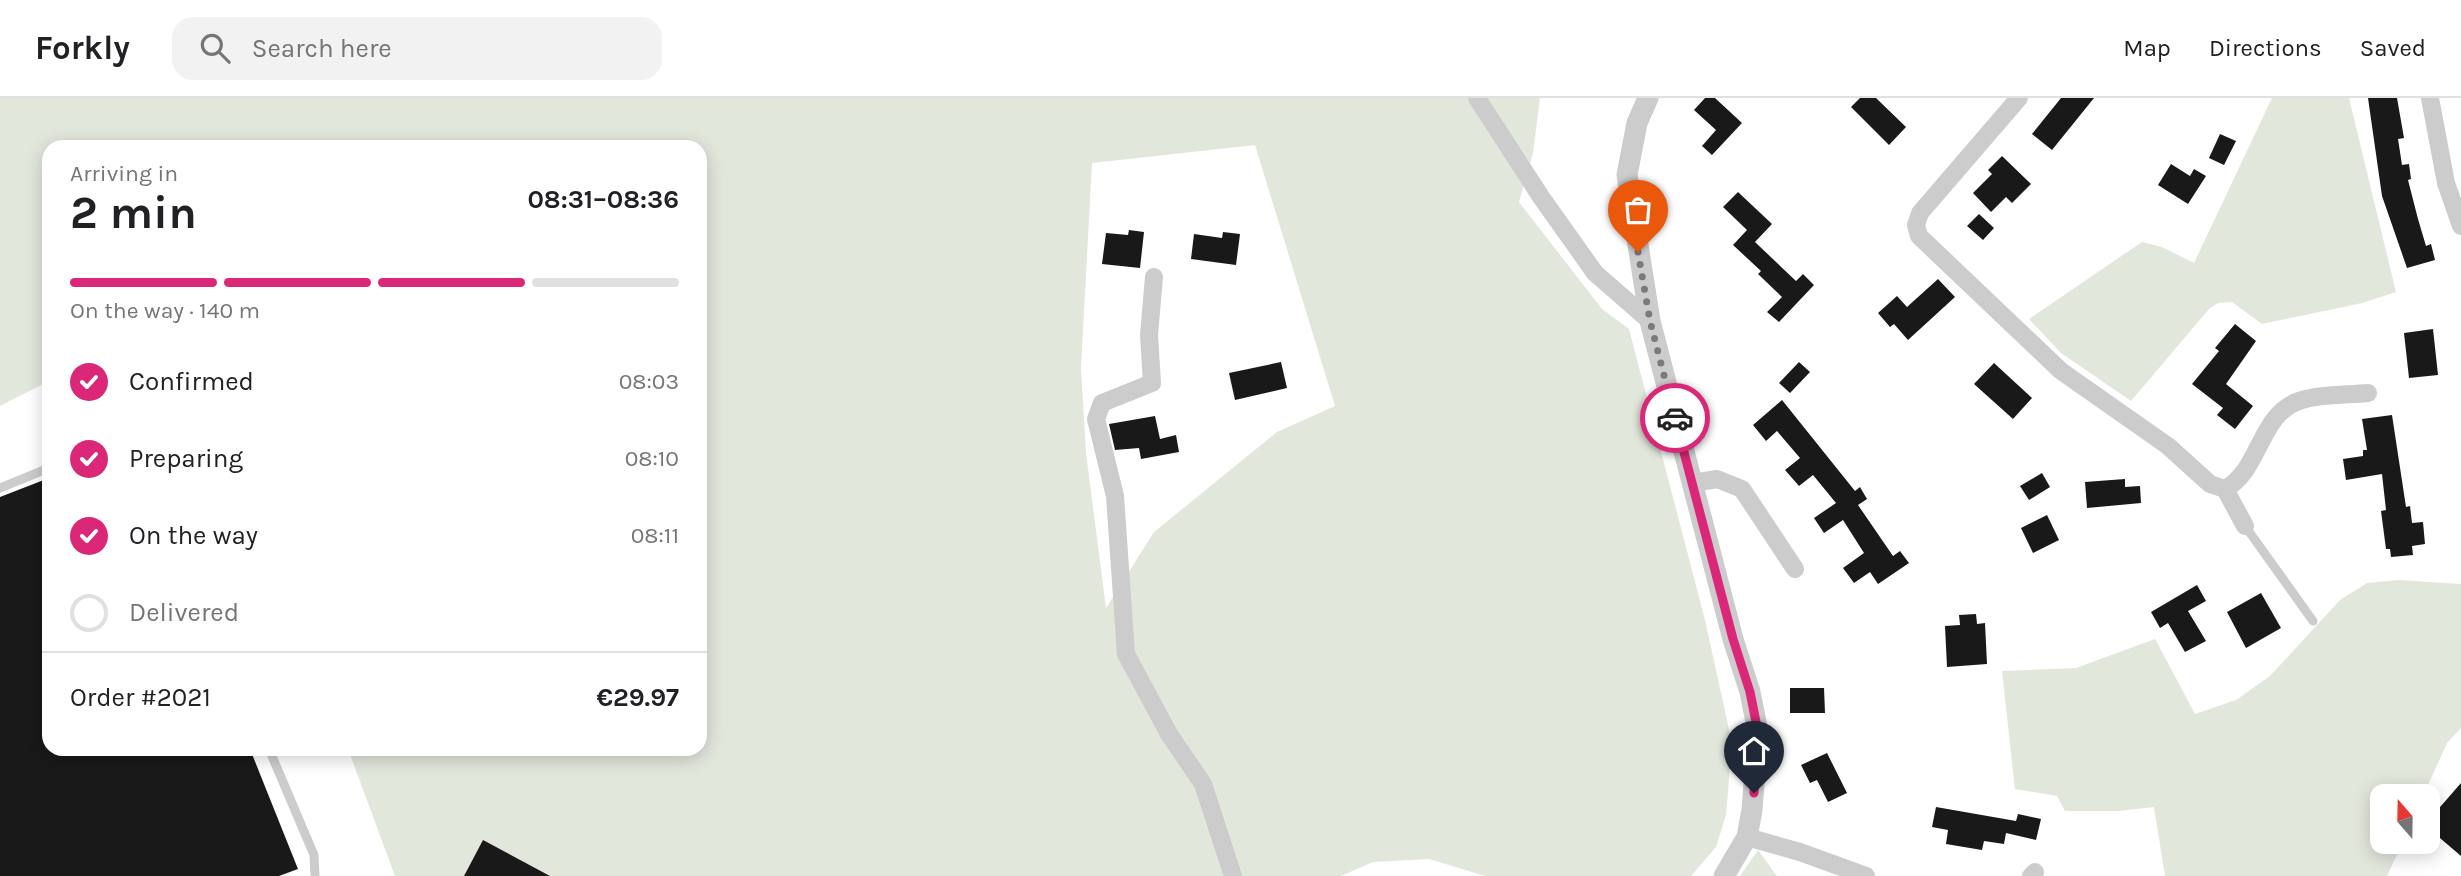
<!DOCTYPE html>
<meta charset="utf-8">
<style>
body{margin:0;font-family:Karla,sans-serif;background:#f2f2f2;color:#202124;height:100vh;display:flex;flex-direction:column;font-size:26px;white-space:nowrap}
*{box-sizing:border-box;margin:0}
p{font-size:23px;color:#757577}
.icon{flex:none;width:38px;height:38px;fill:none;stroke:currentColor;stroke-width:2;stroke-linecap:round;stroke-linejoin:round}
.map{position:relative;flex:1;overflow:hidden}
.side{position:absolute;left:42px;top:42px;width:665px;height:616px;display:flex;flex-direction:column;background:#fff;border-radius:21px;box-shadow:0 4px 18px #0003}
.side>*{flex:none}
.needle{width:46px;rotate:340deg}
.controls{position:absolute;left:2370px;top:686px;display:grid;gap:14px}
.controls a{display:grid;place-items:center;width:70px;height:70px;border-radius:14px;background:#fff;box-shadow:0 4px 18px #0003;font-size:35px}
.pin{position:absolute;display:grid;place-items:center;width:60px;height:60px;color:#fff;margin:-72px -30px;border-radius:50% 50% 50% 0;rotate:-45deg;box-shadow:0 0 7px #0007}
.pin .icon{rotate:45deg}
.courier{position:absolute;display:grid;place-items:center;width:70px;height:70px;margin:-35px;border:5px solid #db2777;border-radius:50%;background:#fff;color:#222;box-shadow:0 2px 9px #0007}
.summary em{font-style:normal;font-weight:700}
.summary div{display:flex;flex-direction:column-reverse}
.summary{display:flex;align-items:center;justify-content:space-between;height:119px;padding:0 28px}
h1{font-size:46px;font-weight:700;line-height:52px}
.bar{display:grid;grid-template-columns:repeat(4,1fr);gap:10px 7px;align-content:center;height:84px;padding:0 28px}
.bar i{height:9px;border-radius:5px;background:#e0e0e0}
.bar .active{background:#db2777}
.bar p{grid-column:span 4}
.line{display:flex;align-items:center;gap:18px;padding:0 28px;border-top:2px solid #e0e0e0}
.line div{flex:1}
ol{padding:0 28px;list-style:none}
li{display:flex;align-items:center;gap:21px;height:77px}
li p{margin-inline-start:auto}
li .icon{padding:7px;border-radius:50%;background:#db2777;color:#fff;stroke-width:4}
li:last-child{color:#757577}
li i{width:38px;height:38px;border:4px solid #e0e0e0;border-radius:50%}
header{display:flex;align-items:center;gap:42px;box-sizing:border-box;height:98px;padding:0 35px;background:#fff;border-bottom:2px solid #e0e0e0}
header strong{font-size:33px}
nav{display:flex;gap:38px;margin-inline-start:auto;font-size:24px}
.search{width:490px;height:63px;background:#f2f2f2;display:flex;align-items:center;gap:18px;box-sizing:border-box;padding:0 24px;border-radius:21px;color:#757577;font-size:26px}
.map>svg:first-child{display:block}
.green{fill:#e2e7dc;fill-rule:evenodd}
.building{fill:#191919}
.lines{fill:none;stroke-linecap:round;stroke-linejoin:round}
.service{stroke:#ccc;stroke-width:9}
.minor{stroke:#ccc;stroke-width:18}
.tertiary{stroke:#ccc;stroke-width:21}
.done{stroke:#7a7a7a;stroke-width:7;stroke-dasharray:0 12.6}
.route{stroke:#db2777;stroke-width:9}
</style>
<header>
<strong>Forkly</strong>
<div class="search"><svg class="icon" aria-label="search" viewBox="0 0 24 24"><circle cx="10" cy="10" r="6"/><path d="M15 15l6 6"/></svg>Search here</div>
<nav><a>Map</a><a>Directions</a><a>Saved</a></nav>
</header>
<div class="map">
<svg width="2461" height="778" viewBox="0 0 2461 778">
<rect width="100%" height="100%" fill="#fff"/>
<g class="green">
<path d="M0,0H1540L1533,55L1519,104L1602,211L1629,231L1705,522L1732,645L1726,717L1716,749L1691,778H1485L1429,761L1373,764L1341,778H395L348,651H700V49H49V283L0,308ZM1255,47L1335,308L1277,334L1154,434L1106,510L1086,355L1081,270L1092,65Z"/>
<path d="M2272,0H2349L2396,194L2362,205L2262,226L2232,204L2218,205L2209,211L2131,303L2061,255L2029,221L2142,144L2162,149L2194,165Z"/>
<path d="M2399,482L2461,486V630L2447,645L2423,698H2382V744H2403L2387,778H2165L2154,709L2118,713H2065L2057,698L2015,691L2002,573L2076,570L2155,541L2195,616L2236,602L2270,578L2340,502L2367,485Z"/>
<path d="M1758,752L1777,778H1740Z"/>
</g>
<g class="building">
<path d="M1705,0H1715L1742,25L1712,57L1702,48L1716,32L1694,12Z"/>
<path d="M1860,0H1876L1906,29L1889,47L1851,9Z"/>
<path d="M2061,0H2094L2052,52L2032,36Z"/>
<path d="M2368,0H2397L2404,40L2398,41L2402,67L2409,66L2411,81L2408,82L2418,121L2426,148L2431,146L2435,162L2407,170L2382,98Z"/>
<path d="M2220,36L2236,43L2224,67L2209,60Z"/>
<path d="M2002,58L2031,86L2012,105L2006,99L1991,114L1973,95L1992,76L1988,72Z"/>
<path d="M2171,66L2190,78L2194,71L2206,78L2188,106L2158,87Z"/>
<path d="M1738,94L1772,126L1755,144L1796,183L1803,176L1814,187L1779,224L1767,214L1782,199L1758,176L1761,173L1733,147L1747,132L1723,109Z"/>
<path d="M1979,116L1994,130L1983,142L1967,128Z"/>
<path d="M1129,132L1144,134L1140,170L1102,166L1106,135L1128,137Z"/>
<path d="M1223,134L1240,136L1236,167L1191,161L1194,136L1222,140Z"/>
<path d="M1938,181L1955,199L1908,242L1894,226L1890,229L1878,215L1897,198L1907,209Z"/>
<path d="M2235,226L2256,243L2226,286L2253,308L2235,331L2217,317L2223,310L2192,286L2219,253L2215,250Z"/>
<path d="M2433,231L2438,277L2409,280L2404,235Z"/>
<path d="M1281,264L1287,290L1235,302L1229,275Z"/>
<path d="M1799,264L1810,274L1790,295L1779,285Z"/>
<path d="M1994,265L2032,300L2013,321L1974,286Z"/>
<path d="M1782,302L1855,393L1860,389L1867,401L1858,407L1893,458L1900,453L1909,465L1878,486L1870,474L1854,485L1843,470L1864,455L1843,422L1824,435L1814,420L1836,405L1813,377L1799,388L1785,372L1800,360L1777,333L1766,343L1753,327Z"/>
<path d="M2392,317L2406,409L2410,408L2412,425L2423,424L2425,446L2412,448L2413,457L2391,459L2390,451H2386L2381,413L2386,412L2382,376L2346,382L2343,361L2363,358V352H2367L2362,321Z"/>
<path d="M1155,318L1160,341L1176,337L1179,354L1141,361L1139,350L1115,352L1109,326Z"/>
<path d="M2042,375L2050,389L2029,402L2020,388Z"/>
<path d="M49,380V651H250L298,771L279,778H0V399Z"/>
<path d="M2125,381V389L2140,388L2141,405L2087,410L2085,384Z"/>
<path d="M2047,417L2059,442L2033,455L2021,430Z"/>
<path d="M2197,487L2206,503L2188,513L2206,543L2185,554L2168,525L2160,530L2151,514Z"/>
<path d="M2261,495L2281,530L2246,550L2227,514Z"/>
<path d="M1976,516L1977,526L1985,525L1987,566L1947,569L1945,528L1960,527L1959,517Z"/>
<path d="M1790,590H1824L1825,615H1790Z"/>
<path d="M1827,655L1847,695L1828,704L1817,682L1810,685L1801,667Z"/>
<path d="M2461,685V758L2427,729V724Z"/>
<path d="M1936,709L2016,723L2018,716L2041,721L2036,742L2006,735L2004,746L1984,743L1982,752L1946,746L1948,732L1932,729Z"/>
<path d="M483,742L550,778H464Z"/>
</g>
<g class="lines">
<g class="service">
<path d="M0,390L49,370"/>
<path d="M2245,428L2313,523"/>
<path d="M269,651L314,757L315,778"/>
</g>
<g class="minor">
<path d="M1477,0L1541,99L1595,175L1650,223"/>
<path d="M2019,0L1920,115L1916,127L1919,138L2061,273L2168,348L2210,386L2225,391C2261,372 2259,314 2302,302C2322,296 2347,297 2368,295"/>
<path d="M2430,0L2446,85L2461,128"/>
<path d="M1154,179L1149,237L1152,285L1102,305L1096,321L1115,398L1126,556L1169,636L1203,686L1233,778"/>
<path d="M1693,385L1717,381L1742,391L1795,471"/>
<path d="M2225,391L2245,428"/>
<path d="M1747,739L1800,754L1866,778"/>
<path d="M2031,778L2035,774"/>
</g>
<path class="tertiary" d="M1648,0L1637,25L1627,77L1650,223L1733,541L1750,594L1758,634L1752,712L1747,739L1724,778"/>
</g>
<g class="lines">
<path class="done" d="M1638,154L1650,223L1675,320"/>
<path class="route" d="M1675,320L1733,541L1750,594L1758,634L1754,695"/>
</g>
</svg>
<div class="controls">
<a><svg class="needle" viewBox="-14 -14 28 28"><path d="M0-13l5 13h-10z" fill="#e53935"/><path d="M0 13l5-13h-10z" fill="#757577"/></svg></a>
</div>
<div class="pin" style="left:1638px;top:154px;background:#ea580c"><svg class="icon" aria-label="bag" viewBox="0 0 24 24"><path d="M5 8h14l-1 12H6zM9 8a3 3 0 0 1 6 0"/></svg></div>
<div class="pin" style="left:1754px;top:695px;background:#1f2937"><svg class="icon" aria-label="home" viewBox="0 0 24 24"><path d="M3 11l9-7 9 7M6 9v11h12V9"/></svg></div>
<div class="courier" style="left:1675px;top:320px"><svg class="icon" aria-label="car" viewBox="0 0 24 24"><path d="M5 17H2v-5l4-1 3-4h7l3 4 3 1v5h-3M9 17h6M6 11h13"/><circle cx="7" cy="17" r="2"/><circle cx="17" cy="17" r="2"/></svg></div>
<section class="side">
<div class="summary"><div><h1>2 min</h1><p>Arriving in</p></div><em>08:31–08:36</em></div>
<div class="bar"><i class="active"></i><i class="active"></i><i class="active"></i><i></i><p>On the way · 140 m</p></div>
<ol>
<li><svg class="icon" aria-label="check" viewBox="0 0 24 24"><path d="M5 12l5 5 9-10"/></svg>Confirmed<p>08:03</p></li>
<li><svg class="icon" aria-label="check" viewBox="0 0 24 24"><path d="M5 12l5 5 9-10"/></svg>Preparing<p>08:10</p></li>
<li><svg class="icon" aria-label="check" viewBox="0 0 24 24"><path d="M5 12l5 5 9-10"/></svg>On the way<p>08:11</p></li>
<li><i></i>Delivered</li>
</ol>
<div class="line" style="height:91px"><div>Order #2021</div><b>€29.97</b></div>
</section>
</div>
